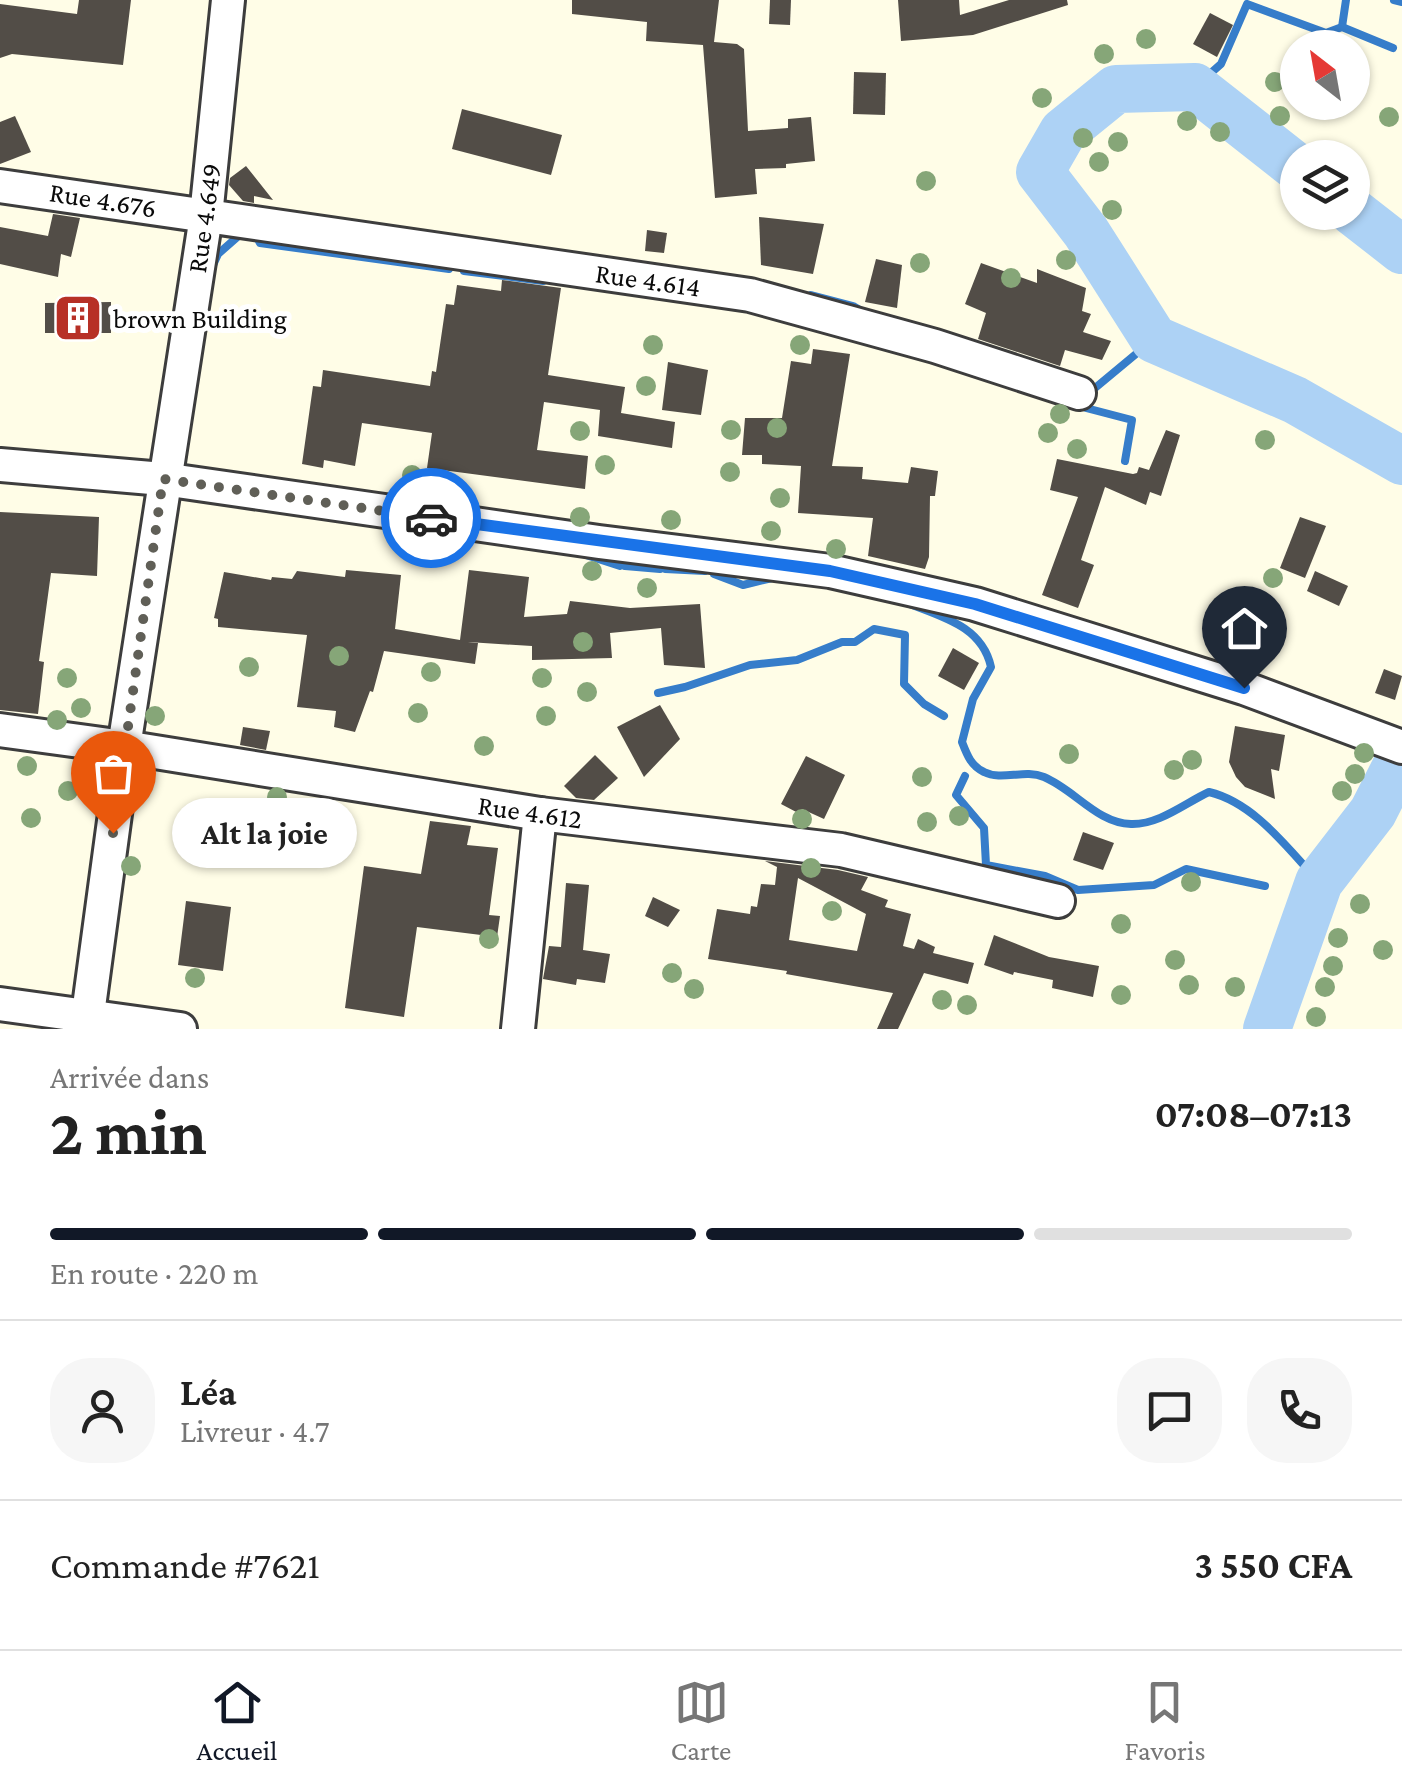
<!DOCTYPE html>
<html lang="fr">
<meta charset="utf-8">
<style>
body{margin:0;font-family:"Crimson Pro",serif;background:#f6f6f6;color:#222;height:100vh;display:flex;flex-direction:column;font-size:38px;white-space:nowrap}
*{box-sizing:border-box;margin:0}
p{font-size:32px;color:#767676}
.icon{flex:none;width:55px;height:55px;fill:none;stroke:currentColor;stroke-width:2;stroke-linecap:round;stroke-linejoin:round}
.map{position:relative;height:1029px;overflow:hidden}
.panel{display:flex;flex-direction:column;background:#fff;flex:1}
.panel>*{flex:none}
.needle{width:65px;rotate:329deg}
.buttons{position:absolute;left:1280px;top:30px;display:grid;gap:20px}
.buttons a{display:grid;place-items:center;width:90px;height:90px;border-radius:50%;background:#fff;box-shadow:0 2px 8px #0004;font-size:50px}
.pin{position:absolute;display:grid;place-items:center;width:85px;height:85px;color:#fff;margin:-102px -42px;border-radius:50% 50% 50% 0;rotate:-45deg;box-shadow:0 0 10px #0007}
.pin .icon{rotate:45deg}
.courier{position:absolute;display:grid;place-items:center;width:100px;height:100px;margin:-50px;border:8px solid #1a73e8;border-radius:50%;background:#fff;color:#222;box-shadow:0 2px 12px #0007}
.bubble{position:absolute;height:70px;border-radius:35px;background:#fff;box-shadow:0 2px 8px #0004;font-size:32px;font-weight:700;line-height:70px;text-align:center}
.summary em{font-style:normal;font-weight:700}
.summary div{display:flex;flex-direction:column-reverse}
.summary{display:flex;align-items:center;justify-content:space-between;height:170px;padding:0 50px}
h1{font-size:65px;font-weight:700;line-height:75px}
.bar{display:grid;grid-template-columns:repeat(4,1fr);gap:15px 10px;align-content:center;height:120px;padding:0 50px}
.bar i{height:12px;border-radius:8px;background:#e0e0e0}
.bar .current{background:#111827}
.bar p{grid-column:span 4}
.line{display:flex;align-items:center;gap:25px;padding:0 50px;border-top:2px solid #e0e0e0}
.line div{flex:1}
.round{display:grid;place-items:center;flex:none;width:105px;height:105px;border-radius:40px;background:#f6f6f6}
.dock{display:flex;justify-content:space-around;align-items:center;height:140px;border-top:2px solid #e0e0e0;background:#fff;font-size:28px;color:#767676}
.dock a{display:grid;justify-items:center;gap:5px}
.dock .current{color:#111827}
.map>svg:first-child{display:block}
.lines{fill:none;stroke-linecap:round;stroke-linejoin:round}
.stream{stroke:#367dca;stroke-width:8}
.river{stroke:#add2f5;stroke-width:48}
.building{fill:#524d47;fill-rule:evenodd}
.minor-casing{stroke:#3d3d3d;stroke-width:38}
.minor{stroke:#fff;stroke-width:32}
.tree{fill:#86a678}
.done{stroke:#605f57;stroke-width:10;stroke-dasharray:0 18}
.route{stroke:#1a73e8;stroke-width:12}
.labels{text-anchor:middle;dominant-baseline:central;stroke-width:10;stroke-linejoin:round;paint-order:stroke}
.street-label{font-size:28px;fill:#0a0a0a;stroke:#fff}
.poi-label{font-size:28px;fill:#0a0a0a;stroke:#fff;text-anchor:start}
</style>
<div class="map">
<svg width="1402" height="1029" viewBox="0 0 1402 1029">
<rect width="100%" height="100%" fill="#fffde7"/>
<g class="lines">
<g class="stream">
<path d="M1394,0L1402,2"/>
<path d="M1342,27L1346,0"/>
<path d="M1195,87L1221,64L1247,4L1326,33L1342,27L1393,48"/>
<path d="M255,234L260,243L449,269"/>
<path d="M213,265L218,254L243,232"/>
<path d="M464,271L543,281"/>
<path d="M811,295L853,306L863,312"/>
<path d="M1125,461L1132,420L1086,408L1083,398L1154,339"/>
<path d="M586,555L620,566"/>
<path d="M625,566L660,569"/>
<path d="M665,569L705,571"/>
<path d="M714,574L743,585L772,578"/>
<path d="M907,603C942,617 982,626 991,667L973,699L962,742C967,755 971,766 984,772C1002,781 1024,769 1044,777C1075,790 1097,823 1131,824C1159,825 1185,803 1209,792C1255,803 1288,849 1319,882"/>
<path d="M658,693L685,687L750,665L797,660L842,642H855L874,629L905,635L904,684L924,704L944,716"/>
<path d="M965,776L956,795L984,828L986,865L1045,876L1078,890L1154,885L1186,869L1265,886"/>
</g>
<g class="river">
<path d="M1298,168L1195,87L1116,89L1063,132L1040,172L1086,232L1154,339L1295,400L1402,461"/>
<path d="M1352,211L1402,250"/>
<path d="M1267,1029L1319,882L1373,812L1402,755"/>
</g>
</g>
<g class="building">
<path d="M79,0H131L123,65L12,54L0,58V4L77,14Z"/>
<path d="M572,0H719L714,42L737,44L744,49L748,131L788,128V119L811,117L815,161L786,164V168L755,169L757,194L715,198L703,45L646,41L647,22L572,14Z"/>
<path d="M770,0H791L790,25L769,24Z"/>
<path d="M898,0H959L960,15L1009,0H1067L1068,5L973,35L901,41Z"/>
<path d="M1210,13L1233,25L1217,57L1193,44Z"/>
<path d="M854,72L886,73L885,115L853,114Z"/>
<path d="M462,109L562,135L551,175L452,149Z"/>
<path d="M15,116L31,152L0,164V122Z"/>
<path d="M246,166L273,200L254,196V203L243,201L229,185L230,178Z"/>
<path d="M53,214L80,218L71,257L61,254L58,277L0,264V227L48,236Z"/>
<path d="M759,217L824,224L813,274L761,265Z"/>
<path d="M647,230L667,233L664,253L645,251Z"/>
<path d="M876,259L902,265L897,308L865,302Z"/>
<path d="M981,263L1037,283V269L1086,288L1082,311L1091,314L1083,332L1111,341L1102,360L1065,350L1060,366L978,339L986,313L965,304Z"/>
<path d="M502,280L561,288L548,375L625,387L621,413L675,422L672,448L598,436L600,410L544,402L537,450L588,456L585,489L427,468L432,433L362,423L355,466L324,460L323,468L302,464L313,386L321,387L323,370L430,386L432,371L436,372L446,304L454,305L457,285L501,291Z"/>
<path d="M111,302V333H45V303Z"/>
<path d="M813,349L850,354L832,466L863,467L862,479L908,483L911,467L938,471L935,496H930L929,557L925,569L868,556L873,518L798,513L801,466L762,464V455H742L745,418H782L791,361L811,364Z"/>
<path d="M668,362L708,370L701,415L662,410Z"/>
<path d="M1166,430L1180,435L1161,496L1150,492L1146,505L1105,487L1081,560L1094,565L1078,608L1042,595L1078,497L1050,490L1057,459L1133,474L1137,473L1139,467L1149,470Z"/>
<path d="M0,512L99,517L97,576L51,573L39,661L44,662L38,714L0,710Z"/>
<path d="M1300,517L1326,526L1305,578L1280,568Z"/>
<path d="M346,570L401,575L395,629L460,640L469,570L529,577L524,617L567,614L570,601L630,608L700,604L705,668L664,665L661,628L610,633L612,658L532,660V646L468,642L478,643L475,664L384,651L373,692L370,691L355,732L334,727L336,711L297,707L307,635L218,627V619L214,618L224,572L271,580L272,577L292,579L297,571L345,577Z"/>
<path d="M1315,571L1348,586L1339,606L1307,591Z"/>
<path d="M1251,600L1283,617L1273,637L1241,622Z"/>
<path d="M953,648L979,663L964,690L938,676Z"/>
<path d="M1384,669L1402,676L1395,700L1375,693Z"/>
<path d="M660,705L680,739L644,777L617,727Z"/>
<path d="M1235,726L1285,735L1279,771L1271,769L1275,799L1245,787L1236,777L1229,762Z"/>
<path d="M243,727L270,731L266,750L240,745Z"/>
<path d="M595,755L618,778L594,800L576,798L564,786Z"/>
<path d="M806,756L845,775L824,819L802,809L800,814L781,804Z"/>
<path d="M430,821L471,826L467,845L498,848L489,915L500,916L497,937L417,927L404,1017L345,1008L364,866L421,874Z"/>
<path d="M1083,832L1114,843L1103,870L1073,860Z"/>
<path d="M765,861L838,870L868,877L861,890L888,900L885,907L911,914L903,946L914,949L918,939L935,947L933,953L974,963L968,984L924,973L898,1029H877L893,993L786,974L787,971L708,959L717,909L750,914L751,906L757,907L761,884L775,885L777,867ZM798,878L866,914L857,951L789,940Z"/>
<path d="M566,883L589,885L583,950L610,954L605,983L577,979L576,985L543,979L549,946L561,947Z"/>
<path d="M653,897L680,910L668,927L645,916Z"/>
<path d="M186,901L231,907L223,971L178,965Z"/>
<path d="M994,935L1049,957L1099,966L1093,997L1052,988L1053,980L1014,972L1013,975L984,965Z"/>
</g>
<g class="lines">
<g class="minor-casing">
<g id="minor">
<path d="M0,186L750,295L935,346L1079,393"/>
<path d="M0,465L163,479L599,542L830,571L975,604L1244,688L1402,747"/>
<path d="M0,730L124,747L540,814L841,850L1058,901"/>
<path d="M0,1004L180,1029"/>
<path d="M86,1029L124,747L206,216L228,0"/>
<path d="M518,1029L540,814"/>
</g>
</g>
<use href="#minor" class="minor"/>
</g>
<g class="tree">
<circle cx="1146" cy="39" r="10"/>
<circle cx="1104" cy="54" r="10"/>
<circle cx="1275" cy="82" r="10"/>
<circle cx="1042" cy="98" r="10"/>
<circle cx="1280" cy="116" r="10"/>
<circle cx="1389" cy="117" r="10"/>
<circle cx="1187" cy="121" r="10"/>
<circle cx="1220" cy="132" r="10"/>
<circle cx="1083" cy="138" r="10"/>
<circle cx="1118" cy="142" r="10"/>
<circle cx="1099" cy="162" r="10"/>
<circle cx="926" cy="181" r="10"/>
<circle cx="1112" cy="210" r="10"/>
<circle cx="1066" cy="260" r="10"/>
<circle cx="920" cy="263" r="10"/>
<circle cx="1011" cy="278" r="10"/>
<circle cx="653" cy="345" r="10"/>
<circle cx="800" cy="345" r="10"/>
<circle cx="646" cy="386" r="10"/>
<circle cx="1060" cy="414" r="10"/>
<circle cx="777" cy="428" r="10"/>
<circle cx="731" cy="430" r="10"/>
<circle cx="580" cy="431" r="10"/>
<circle cx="1048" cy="433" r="10"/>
<circle cx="1265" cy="440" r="10"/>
<circle cx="1077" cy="449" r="10"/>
<circle cx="605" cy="465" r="10"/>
<circle cx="730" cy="472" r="10"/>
<circle cx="412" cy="475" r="10"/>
<circle cx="780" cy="498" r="10"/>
<circle cx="580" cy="517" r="10"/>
<circle cx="671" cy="520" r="10"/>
<circle cx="771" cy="531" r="10"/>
<circle cx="836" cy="549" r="10"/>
<circle cx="592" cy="571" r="10"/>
<circle cx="1273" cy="578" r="10"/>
<circle cx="647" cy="588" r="10"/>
<circle cx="583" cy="642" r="10"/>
<circle cx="339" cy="656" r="10"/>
<circle cx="249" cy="667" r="10"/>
<circle cx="431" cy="672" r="10"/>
<circle cx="67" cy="678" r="10"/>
<circle cx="542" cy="678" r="10"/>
<circle cx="587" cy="692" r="10"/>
<circle cx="81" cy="708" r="10"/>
<circle cx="418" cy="713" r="10"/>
<circle cx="155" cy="716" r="10"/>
<circle cx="546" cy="716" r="10"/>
<circle cx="57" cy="720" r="10"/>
<circle cx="484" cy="746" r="10"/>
<circle cx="1364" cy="753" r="10"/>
<circle cx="1069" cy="754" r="10"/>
<circle cx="1192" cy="760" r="10"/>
<circle cx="27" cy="766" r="10"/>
<circle cx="1174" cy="770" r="10"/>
<circle cx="1355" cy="774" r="10"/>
<circle cx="922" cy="777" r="10"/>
<circle cx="68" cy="791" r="10"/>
<circle cx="1342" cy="791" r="10"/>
<circle cx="277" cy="797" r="10"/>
<circle cx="959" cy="816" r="10"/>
<circle cx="31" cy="818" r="10"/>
<circle cx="802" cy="819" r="10"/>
<circle cx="326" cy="822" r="10"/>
<circle cx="927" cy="822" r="10"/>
<circle cx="131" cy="866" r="10"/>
<circle cx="811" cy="868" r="10"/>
<circle cx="1191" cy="882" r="10"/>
<circle cx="1360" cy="904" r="10"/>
<circle cx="832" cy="911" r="10"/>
<circle cx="1121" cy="924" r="10"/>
<circle cx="1338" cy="938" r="10"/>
<circle cx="489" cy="939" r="10"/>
<circle cx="1383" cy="950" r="10"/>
<circle cx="1175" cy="960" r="10"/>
<circle cx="1333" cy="966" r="10"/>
<circle cx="672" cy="973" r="10"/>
<circle cx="195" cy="978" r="10"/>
<circle cx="1189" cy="985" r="10"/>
<circle cx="1235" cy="987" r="10"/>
<circle cx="1325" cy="987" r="10"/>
<circle cx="694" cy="989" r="10"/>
<circle cx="1121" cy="995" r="10"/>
<circle cx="942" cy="1000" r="10"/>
<circle cx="967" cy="1005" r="10"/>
<circle cx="1316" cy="1017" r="10"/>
</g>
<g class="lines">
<path class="done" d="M113,833L163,479L431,518"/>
<path class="route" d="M431,518L830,571L975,604L1244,688"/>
</g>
<defs>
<g id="building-square" transform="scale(2.5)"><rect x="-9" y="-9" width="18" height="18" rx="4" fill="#b73026" stroke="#fff"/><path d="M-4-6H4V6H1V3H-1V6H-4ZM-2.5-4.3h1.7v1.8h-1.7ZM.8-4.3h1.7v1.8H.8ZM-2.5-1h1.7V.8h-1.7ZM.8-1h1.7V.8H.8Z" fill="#fff"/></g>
</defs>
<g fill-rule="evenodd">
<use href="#building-square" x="78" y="318"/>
</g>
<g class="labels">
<g class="street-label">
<text transform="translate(103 200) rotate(9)">Rue 4.676</text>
<text transform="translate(204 218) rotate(-82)">Rue 4.649</text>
<text transform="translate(648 280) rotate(8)">Rue 4.614</text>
<text transform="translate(530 812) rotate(8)">Rue 4.612</text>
</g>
<g class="poi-label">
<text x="113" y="318">brown Building</text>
</g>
</g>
</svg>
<div class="buttons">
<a><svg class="needle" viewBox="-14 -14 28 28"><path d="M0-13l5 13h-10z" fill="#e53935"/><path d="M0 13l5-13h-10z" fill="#767676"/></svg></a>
<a><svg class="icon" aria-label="layers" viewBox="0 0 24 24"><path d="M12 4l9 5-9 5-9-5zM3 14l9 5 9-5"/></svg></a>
</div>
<div class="pin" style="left:113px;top:833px;background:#ea580c"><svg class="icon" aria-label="bag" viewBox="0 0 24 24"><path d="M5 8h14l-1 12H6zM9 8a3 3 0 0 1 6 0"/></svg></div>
<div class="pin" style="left:1244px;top:688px;background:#1f2937"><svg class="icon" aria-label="home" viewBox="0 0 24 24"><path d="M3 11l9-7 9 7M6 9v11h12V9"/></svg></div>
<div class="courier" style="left:431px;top:518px"><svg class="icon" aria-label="car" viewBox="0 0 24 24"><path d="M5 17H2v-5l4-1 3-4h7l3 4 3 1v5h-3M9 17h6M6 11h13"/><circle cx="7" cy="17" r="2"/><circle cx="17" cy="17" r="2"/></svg></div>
<div class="bubble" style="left:172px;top:798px;width:185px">Alt la joie</div>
</div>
<section class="panel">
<div class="summary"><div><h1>2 min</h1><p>Arrivée dans</p></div><em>07:08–07:13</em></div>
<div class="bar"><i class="current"></i><i class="current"></i><i class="current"></i><i></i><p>En route · 220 m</p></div>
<div class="line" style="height:180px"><a class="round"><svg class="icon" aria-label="person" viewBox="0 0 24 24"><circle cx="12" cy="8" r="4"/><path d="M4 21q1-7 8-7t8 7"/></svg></a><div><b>Léa</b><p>Livreur · 4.7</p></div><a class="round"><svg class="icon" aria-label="chat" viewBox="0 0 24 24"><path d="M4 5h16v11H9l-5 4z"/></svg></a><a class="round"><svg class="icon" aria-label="phone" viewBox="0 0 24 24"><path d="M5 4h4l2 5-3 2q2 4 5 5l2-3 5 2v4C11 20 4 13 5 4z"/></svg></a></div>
<div class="line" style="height:130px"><div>Commande #7621</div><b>3 550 CFA</b></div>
</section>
<nav class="dock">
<a class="current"><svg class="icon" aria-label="home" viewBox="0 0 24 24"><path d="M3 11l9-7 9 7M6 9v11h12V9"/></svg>Accueil</a>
<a><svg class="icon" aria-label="map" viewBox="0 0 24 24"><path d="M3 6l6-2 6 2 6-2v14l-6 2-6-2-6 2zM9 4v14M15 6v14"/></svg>Carte</a>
<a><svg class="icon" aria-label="saved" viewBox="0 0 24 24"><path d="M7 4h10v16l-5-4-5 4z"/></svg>Favoris</a>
</nav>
